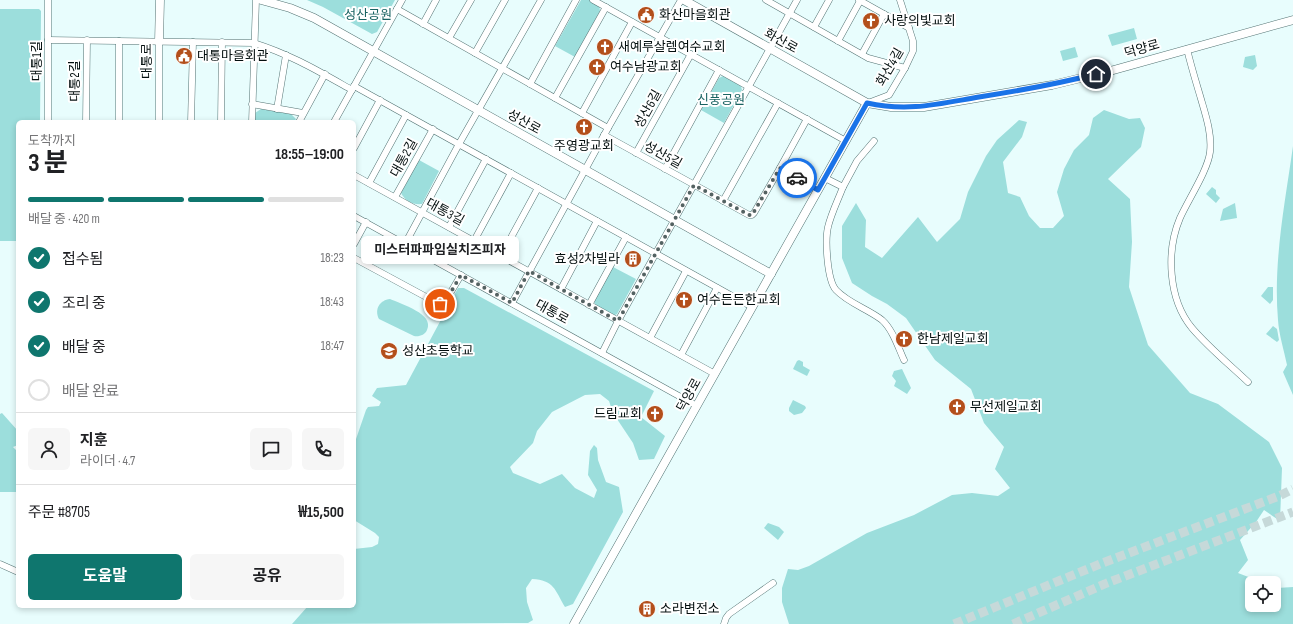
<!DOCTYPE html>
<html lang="ko">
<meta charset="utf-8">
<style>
body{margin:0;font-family:"Sofia Sans Condensed","Noto Sans KR",sans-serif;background:#f6f6f6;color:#202124;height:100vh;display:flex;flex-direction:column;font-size:15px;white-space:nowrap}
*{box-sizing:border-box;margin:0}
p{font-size:13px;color:#757577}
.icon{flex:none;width:22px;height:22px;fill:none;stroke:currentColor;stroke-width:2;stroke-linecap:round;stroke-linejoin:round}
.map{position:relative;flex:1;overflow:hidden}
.sheet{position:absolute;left:16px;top:120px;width:340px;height:488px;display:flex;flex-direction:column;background:#fff;border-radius:6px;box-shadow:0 2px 6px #0003}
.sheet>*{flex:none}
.controls{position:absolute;left:1245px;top:576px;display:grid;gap:8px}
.controls a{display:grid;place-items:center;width:36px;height:36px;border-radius:6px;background:#fff;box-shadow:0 2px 6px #0003;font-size:20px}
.pin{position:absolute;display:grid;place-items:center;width:34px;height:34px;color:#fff;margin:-17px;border:2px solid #fff;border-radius:50%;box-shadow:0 1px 4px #0007}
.courier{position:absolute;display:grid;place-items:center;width:40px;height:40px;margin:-20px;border:3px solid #1a73e8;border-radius:50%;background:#fff;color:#222;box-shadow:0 1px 5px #0007}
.bubble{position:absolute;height:28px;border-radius:6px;background:#fff;box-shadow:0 2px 6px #0003;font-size:13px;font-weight:700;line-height:28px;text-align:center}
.summary em{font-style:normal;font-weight:700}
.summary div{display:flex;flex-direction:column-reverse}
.summary{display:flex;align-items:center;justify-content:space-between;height:68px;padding:0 12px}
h1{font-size:26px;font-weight:700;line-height:30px}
.bar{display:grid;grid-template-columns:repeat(4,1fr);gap:6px 4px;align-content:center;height:48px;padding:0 12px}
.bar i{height:5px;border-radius:3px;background:#e0e0e0}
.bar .active{background:#0f766e}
.bar p{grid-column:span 4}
.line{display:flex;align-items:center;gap:10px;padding:0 12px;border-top:1px solid #e0e0e0}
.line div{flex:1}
.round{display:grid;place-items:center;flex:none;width:42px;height:42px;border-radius:6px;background:#f6f6f6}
ol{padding:0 12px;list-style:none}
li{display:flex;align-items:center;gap:12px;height:44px}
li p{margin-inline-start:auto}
li .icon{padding:4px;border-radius:50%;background:#0f766e;color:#fff;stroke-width:4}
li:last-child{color:#757577}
li i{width:22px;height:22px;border:2px solid #e0e0e0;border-radius:50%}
.button{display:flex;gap:8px;margin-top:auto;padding:8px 12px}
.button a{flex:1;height:46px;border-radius:6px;background:#0f766e;color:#fff;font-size:16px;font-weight:700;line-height:46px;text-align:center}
.button a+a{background:#f6f6f6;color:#202124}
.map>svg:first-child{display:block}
.green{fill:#9cdedc}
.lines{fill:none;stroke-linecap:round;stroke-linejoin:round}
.secondary-tunnel{stroke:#c6d9d9;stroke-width:9;stroke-dasharray:9 4.5;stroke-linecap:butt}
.minor-casing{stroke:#537373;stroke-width:7}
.tertiary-casing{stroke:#537373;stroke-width:9}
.minor{stroke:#fff;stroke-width:6}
.tertiary{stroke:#fff;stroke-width:8}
.done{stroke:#546262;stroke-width:4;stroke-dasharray:0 7.2}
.route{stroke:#1a73e8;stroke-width:5}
.labels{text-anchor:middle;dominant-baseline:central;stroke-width:4;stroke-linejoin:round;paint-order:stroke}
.park-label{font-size:13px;fill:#196362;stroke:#fff}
.poi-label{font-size:13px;fill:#040f0f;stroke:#fff;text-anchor:start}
.street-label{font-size:13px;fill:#040f0f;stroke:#fff}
</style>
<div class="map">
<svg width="1293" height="624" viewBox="0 0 1293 624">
<rect width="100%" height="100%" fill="#e8fdfd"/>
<g class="green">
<path d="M307,0H395L377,32L372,34L323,7Z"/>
<path d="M581,0H590L599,5L600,11L575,57L555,46Z"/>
<path d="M0,9H39L41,11L40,122H18V241H0Z"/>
<path d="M1134,28L1137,39L1112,46L1108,35Z"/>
<path d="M1075,47L1078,57L1063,61L1060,51Z"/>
<path d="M1255,55L1257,66L1253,70L1243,67L1245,57Z"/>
<path d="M723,76L741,86L742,90L724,123L701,110L719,78Z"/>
<path d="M261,109L291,114L296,119L294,122H255V113Z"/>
<path d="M1104,110L1129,119L1140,118L1145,128L1141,147L1108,179L1130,199L1132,242L1129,287L1148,345L1190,393L1218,404L1269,442L1282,468L1280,521L1264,510L1256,522L1240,540L1248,560L1238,573L1264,583H1252V605H1274V587L1277,588L1293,587V624H789L782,602V588L788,569L798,570L809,566L867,533L914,515L952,495L972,493L998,496L1010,488L995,469L1004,447L984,423L971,389L935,360L906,318L887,304L872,296L852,283L842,258V226L856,203L866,220L865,247L882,258L918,217L937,242L960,219L968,192L986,156L997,140L1019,120L1027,122L1022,137L1003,162L1008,193L1020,197L1029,216L1040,228H1053L1064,216L1057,192L1064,169L1074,150L1089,135L1093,118Z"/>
<path d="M1293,146V395L1283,372L1287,365C1284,350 1279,335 1278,320C1273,262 1285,203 1293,146Z"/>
<path d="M419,160L439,171L422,204C413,205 405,201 401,193Z"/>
<path d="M1212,187L1216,190V194L1220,198L1216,203L1206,194Z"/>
<path d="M1235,203L1237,218L1220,221L1223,209Z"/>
<path d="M613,267L636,279L617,314L613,316L596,306L594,301Z"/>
<path d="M1268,287H1273V300L1270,304L1261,296Z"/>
<path d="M458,288H464L654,391L641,417L665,436L654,459L639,460L633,443L613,413L609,401L600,394L585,395L552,412L537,431L533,443L510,467L513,473L540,484L562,474L575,488L594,498L597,490L588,475L590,451L594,445L597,448L598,460L606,482L619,487L623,512L573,604L565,607C555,590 554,580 532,579L526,588L527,602L533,620L528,623L292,624L308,606H354V549L372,547L378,544L379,537L375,533L354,520V447L355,442L366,410L368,407L379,406L381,402L372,396L377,388L406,385Z"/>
<path d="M390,299C401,304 435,314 427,330C425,335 419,337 414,336L379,319C374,309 380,300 390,299Z"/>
<path d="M1273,326L1277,329L1279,340L1277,342L1266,334Z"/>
<path d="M799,360L803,362V366L810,370L807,376L793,369L797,361Z"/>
<path d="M902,369L911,388L907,394L894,386L896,381L892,376L894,371Z"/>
<path d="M793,400L805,406L806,408L802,413L794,415L789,411V408Z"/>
<path d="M2,413L18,431V445L13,447L18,452V492H0V414Z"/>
<path d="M768,523L779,527L784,532L778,540L764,528Z"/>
</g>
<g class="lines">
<g class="secondary-tunnel">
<path d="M954,624L1100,564L1279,496L1293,489"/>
<path d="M1013,624L1107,583L1293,512"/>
</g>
<g class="minor-casing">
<g id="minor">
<path d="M48,0V122"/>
<path d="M593,0L846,141"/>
<path d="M766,0L868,58L905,68"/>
<path d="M859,0L909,28"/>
<path d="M397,9L608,128"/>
<path d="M423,24L436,0"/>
<path d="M814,27L829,0"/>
<path d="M449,38L471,0"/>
<path d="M48,40L254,43C290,54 320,72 352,90"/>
<path d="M838,41L860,1"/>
<path d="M1187,49C1191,66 1196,82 1201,99C1206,116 1212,134 1210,152C1208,170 1188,200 1180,218C1166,251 1168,299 1192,328C1208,347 1230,365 1248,382"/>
<path d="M475,53L505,0"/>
<path d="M862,54L884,14"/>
<path d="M530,84L576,0"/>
<path d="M354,86L752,307"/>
<path d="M555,98L606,7"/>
<path d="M868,103L889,95L905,68L913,51V41L900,0"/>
<path d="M252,104L303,113"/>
<path d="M277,109L286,55"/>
<path d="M582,113L632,22"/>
<path d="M86,122L87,40"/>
<path d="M119,122V41"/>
<path d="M159,122V42"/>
<path d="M191,122L193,42"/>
<path d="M221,122L222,42"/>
<path d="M252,122L256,0"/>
<path d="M299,122L325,74"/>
<path d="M334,122L402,0"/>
<path d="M604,135L749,215H752L754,213L780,168L818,190"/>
<path d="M354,148L380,100"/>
<path d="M636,153L691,54"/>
<path d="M780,168L807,119"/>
<path d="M665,169L719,70"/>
<path d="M354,175L715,374"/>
<path d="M825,178L843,187C838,200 831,214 828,227C825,240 827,280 836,290C848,303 868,309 882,320C893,330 898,347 904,360"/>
<path d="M369,183L406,115"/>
<path d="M843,187L857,161L874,141"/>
<path d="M395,197L433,129"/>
<path d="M723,201L778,103"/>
<path d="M354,216L697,406"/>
<path d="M449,227L486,159"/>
<path d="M474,241L511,173"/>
<path d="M354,244L366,222"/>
<path d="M405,244L459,144L541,0"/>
<path d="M501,256L538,188"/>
<path d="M354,258L441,305L445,302L461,275"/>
<path d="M561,289L597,221"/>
<path d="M512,303L608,128L681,0"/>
<path d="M589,305L626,237"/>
<path d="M650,338L686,271"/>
<path d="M602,353L618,321L797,0"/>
<path d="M681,355L717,288"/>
<path d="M0,564L18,572"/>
<path d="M724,624L726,618L729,614L773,583"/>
</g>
</g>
<g class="tertiary-casing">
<g id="tertiary">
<path d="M261,0L290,8L314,18L771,274"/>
<path d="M684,0L867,103L891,107H924L1052,85L1110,71L1293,20"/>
<path d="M159,42L160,0"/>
<path d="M574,624L867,103"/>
</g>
</g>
<use href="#minor" class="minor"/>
<use href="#tertiary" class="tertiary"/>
</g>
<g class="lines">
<path class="done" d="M440,304L443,305L445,302L461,275L512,303L529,271L618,321L694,185L749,215H752L780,168L797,178"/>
<path class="route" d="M797,178L818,190L867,103C908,112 938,104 979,97C1018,91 1057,84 1096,74"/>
</g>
<defs>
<g id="civic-disc" transform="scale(0.9)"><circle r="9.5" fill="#b34f1b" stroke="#fff"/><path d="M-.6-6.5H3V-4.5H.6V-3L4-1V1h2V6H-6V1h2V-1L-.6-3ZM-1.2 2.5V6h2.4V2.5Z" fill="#fff"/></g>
<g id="church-disc" transform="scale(0.9)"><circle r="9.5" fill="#b34f1b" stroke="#fff"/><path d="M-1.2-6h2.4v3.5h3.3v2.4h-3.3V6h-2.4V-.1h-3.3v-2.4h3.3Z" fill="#fff"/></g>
<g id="building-disc" transform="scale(0.9)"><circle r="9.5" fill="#b34f1b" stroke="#fff"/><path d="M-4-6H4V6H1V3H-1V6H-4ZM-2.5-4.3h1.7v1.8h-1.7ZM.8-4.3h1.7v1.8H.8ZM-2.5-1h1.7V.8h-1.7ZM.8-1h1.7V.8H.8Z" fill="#fff"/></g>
<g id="school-disc" transform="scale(0.9)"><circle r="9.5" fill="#b34f1b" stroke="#fff"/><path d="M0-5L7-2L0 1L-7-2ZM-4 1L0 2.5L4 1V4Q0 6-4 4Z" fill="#fff"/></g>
</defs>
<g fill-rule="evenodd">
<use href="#civic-disc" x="646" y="15"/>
<use href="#church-disc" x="871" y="21"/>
<use href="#church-disc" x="605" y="47"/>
<use href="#civic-disc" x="184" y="56"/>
<use href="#church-disc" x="597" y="67"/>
<use href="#church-disc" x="584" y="127"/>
<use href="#building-disc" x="633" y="259"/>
<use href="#church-disc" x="684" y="300"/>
<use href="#church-disc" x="904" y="339"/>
<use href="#school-disc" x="389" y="351"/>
<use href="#church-disc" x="957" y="407"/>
<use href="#church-disc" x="655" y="414"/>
<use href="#building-disc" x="647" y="609"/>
</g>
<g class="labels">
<g class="park-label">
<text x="368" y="15">성산공원</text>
<text x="721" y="100">신풍공원</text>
</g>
<g class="poi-label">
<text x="659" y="15">화산마을회관</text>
<text x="884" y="21">사랑의빛교회</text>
<text x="618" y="47">새예루살렘여수교회</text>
<text x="197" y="56">대통마을회관</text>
<text x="610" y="67">여수남광교회</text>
<text x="584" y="146" text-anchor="middle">주영광교회</text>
<text x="620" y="259" text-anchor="end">효성2차빌라</text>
<text x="697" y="300">여수든든한교회</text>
<text x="917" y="339">한남제일교회</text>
<text x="402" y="351">성산초등학교</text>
<text x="970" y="407">무선제일교회</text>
<text x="642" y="414" text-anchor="end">드림교회</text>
<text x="660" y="609">소라변전소</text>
</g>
<g class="street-label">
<text transform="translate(781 41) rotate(29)">화산로</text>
<text transform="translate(1142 49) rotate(-16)">덕양로</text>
<text transform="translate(37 61) rotate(-90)">대통1길</text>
<text transform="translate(147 61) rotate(-90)">대통로</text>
<text transform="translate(890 67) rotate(-60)">화산4길</text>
<text transform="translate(75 81) rotate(-90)">대통2길</text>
<text transform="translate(648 109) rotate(-61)">성산6길</text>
<text transform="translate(524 122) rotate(29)">성산로</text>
<text transform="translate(663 155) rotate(29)">성산5길</text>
<text transform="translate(404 158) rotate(-61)">대통2길</text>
<text transform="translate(445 212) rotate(29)">대통3길</text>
<text transform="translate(552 312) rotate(29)">대통로</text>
<text transform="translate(689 395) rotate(-61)">덕양로</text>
</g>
</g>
</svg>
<div class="controls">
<a><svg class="icon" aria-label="locate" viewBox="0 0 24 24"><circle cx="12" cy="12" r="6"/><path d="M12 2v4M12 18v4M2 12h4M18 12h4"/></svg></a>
</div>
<div class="pin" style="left:440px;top:304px;background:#ea580c"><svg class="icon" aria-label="bag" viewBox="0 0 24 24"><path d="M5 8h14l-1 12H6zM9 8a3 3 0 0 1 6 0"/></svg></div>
<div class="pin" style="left:1096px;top:74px;background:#1f2937"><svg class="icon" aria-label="home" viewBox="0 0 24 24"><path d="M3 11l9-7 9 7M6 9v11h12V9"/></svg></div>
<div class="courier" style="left:797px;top:178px"><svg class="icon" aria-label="car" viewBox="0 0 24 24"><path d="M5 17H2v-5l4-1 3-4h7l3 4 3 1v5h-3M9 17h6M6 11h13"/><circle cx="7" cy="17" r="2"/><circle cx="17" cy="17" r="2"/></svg></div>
<div class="bubble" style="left:361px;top:236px;width:158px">미스터파파임실치즈피자</div>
<section class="sheet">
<div class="summary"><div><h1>3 분</h1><p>도착까지</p></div><em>18:55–19:00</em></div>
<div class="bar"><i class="active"></i><i class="active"></i><i class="active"></i><i></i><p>배달 중 · 420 m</p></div>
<ol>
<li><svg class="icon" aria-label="check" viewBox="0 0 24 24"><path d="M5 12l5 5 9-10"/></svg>접수됨<p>18:23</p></li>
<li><svg class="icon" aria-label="check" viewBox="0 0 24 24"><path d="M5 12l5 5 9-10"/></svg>조리 중<p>18:43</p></li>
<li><svg class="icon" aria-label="check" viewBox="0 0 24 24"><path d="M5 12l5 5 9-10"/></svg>배달 중<p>18:47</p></li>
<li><i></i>배달 완료</li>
</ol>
<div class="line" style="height:72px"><a class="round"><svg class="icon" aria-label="person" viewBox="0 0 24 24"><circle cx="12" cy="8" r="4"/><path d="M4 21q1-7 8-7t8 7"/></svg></a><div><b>지훈</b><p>라이더 · 4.7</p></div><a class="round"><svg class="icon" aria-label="chat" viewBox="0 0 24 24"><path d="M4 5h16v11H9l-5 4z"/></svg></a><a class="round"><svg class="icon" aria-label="phone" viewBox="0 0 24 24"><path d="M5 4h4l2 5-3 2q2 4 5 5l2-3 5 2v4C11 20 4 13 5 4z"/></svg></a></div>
<div class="line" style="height:52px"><div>주문 #8705</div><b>₩15,500</b></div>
<div class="button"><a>도움말</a><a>공유</a></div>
</section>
</div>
